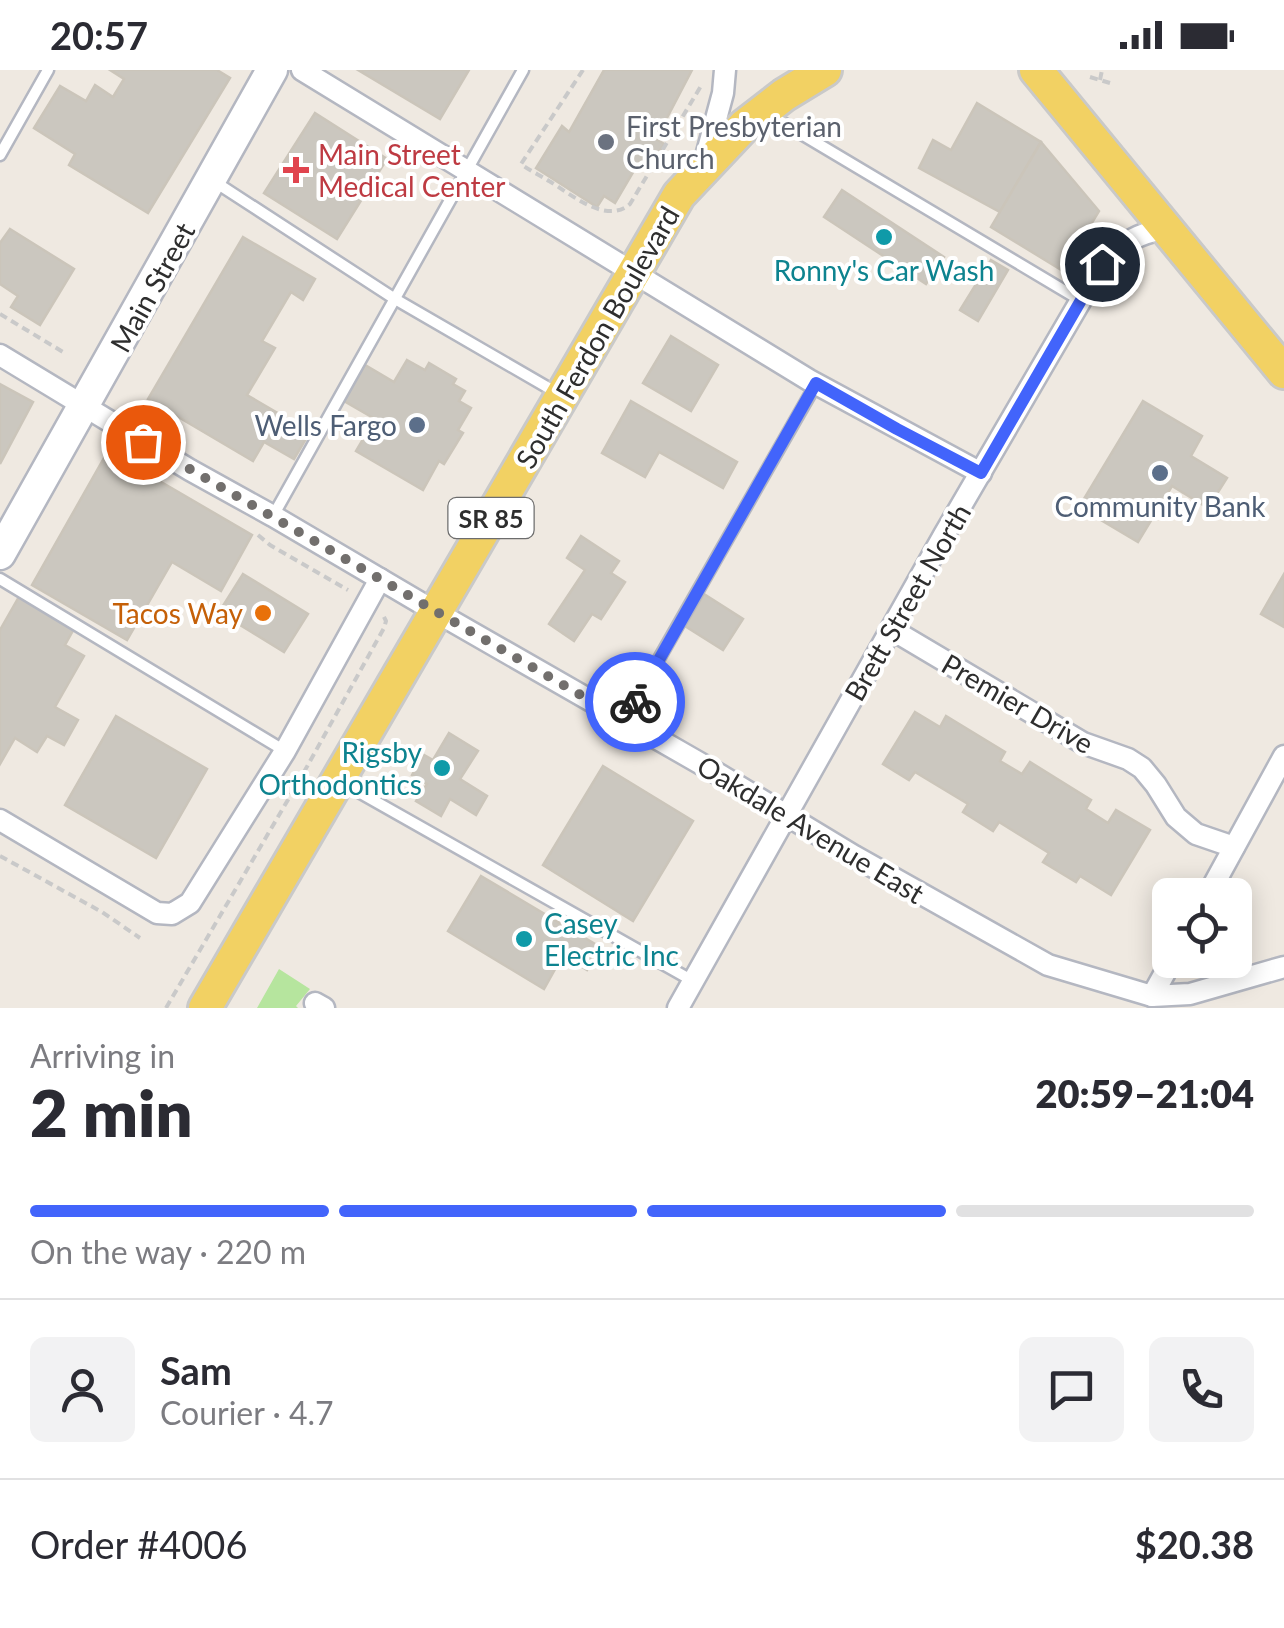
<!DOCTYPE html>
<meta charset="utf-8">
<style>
body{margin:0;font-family:Lato,sans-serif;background:#f2f2f3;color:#2b2b33;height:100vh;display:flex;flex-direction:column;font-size:38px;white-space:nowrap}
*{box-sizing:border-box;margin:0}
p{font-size:32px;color:#7c7c81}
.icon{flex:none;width:55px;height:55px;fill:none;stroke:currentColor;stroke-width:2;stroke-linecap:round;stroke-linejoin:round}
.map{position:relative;height:938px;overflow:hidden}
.panel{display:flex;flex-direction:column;background:#fff;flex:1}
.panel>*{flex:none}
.controls{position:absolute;left:1152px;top:808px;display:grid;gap:20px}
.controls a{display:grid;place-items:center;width:100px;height:100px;border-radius:15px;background:#fff;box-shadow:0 5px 25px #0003;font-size:50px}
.pin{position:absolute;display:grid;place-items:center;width:85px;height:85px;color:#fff;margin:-42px;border:5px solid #fff;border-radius:50%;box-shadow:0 2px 10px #0007}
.courier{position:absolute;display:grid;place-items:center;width:100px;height:100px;margin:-50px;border:8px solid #4264fb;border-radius:50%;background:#fff;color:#222;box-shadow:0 2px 12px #0007}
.headline em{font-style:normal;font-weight:800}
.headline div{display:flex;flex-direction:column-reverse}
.headline{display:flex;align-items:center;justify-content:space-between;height:170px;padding:0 30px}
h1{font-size:65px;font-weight:800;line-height:75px}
.bar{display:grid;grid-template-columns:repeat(4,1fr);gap:15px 10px;align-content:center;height:120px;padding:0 30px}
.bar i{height:12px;border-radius:8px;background:#e1e1e2}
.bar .current{background:#4264fb}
.bar p{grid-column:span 4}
.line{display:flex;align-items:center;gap:25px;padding:0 30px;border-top:2px solid #e1e1e2}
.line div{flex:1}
.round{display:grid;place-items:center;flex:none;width:105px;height:105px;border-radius:15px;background:#f2f2f3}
.status{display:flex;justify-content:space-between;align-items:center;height:70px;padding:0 50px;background:#fff;direction:ltr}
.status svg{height:28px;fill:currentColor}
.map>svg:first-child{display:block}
.green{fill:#b6e59e}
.building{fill:#cbc7bf;stroke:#cbc5ba;stroke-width:2.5}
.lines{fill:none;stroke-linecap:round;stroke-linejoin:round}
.lane-casing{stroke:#b4b7c1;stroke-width:15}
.street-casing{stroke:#b4b7c1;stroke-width:25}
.secondary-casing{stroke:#b4b7c1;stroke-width:35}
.primary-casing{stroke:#c9c9c9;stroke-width:38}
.path{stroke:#c9c9c9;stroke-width:4;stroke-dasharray:8 5;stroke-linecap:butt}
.lane{stroke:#fff;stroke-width:10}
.street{stroke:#fff;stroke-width:20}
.secondary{stroke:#fff;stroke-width:30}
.primary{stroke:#f2d163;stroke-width:32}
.done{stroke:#726f6d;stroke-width:10;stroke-dasharray:0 18}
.route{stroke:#4264fb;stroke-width:12}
.worship-dot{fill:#6b7280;stroke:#fff;stroke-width:4}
.health-dot{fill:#e0444e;stroke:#fff;stroke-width:4}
.culture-dot{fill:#0f9aa8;stroke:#fff;stroke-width:4}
.service-dot{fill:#5c6f8a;stroke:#fff;stroke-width:4}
.food-dot{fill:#e8710a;stroke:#fff;stroke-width:4}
.labels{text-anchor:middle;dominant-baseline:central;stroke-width:8;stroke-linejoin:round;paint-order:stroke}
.shield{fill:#fff;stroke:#6d6d6d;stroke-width:2.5}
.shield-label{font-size:25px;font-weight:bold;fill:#2e2e2e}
.worship-label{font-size:28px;fill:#5b616d;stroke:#fff;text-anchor:start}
.health-label{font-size:28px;fill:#be3a42;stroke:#fff;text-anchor:start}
.culture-label{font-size:28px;fill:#0d838f;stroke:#fff}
.street-label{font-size:28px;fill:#2e2e2e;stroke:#fff}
.service-label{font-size:28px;fill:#4e5e75;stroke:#fff;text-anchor:end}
.food-label{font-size:28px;fill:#c56008;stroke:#fff;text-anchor:end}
</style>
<div class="status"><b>20:57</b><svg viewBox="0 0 49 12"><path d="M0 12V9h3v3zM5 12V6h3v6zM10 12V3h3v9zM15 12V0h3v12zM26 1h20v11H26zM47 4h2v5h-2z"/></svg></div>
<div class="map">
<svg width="1284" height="938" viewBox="0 0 1284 938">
<rect width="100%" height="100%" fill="#efe9e1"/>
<path class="green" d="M279,899L310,919L296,936L298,938H257Z"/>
<g class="building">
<path d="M110,0H217L230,8L148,143L69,95L75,84L34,58L60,16L86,31L95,15L113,27L124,9Z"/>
<path d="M358,0H469L440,49Z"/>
<path d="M604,0H692L656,69L664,74L649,99L639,92L615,133L604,126L597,137L536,98L562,56L569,62Z"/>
<path d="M977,33L1041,72L1000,142L919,98L933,70L951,80Z"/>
<path d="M315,43L387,89L337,169L264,123Z"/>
<path d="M1041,72L1099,141L1063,201L991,157Z"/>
<path d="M842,120L944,187L926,214L824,147Z"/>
<path d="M10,159L74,199L40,255L11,237L18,226L0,214V173Z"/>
<path d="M243,167L315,209L303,230L291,222L262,271L275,278L247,325L310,362L294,389L264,372L253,391L148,329Z"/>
<path d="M991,190L1008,200L978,251L960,240Z"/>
<path d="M671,266L718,295L691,341L643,313Z"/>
<path d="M407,290L425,300L429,293L456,309L453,314L465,321L459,331L471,338L458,360L463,363L444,394L439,391L423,420L356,381L375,349L344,331L365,295L394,312Z"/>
<path d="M0,314L33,332L0,394Z"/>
<path d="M631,331L737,392L723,418L659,382L645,407L602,383Z"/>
<path d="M1143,331L1202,366L1191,386L1227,408L1208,438L1172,416L1138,472L1079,437Z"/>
<path d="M108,381L252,465L221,521L172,492L127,570L32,515Z"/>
<path d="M581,466L619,491L611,503L625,512L601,549L592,544L574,571L549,554L585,500L567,488Z"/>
<path d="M243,504L308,544L284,582L219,542Z"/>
<path d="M1284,504V557L1261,544Z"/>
<path d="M704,524L743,549L723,580L685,556Z"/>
<path d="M20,525L75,557L65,575L84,586L55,637L78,650L64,675L47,666L37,682L15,668L0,694V560Z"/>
<path d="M915,642L940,657L946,646L1005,682L1000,691L1022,704L1030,692L1091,730L1086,739L1108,753L1116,740L1150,760L1111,825L1080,806L1076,812L1043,792L1049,783L999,752L993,761L963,742L968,734L915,702L909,710L883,694Z"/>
<path d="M116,646L207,699L156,788L65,735Z"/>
<path d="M449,663L478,681L460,709L487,726L476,745L450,729L441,746L416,731L427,714L412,705L424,685L433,690Z"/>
<path d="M603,696L693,751L633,851L543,795Z"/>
<path d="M481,806L600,877L587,900L563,885L544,919L448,861Z"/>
</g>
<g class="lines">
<g class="lane-casing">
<g id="lane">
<path d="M768,44L1080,230"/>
<path d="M0,85L48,0"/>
<path d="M212,110L395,229L559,324"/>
<path d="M273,446L523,0"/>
<path d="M0,509L285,681"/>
<path d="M624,650L816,314"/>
<path d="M341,712L693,911"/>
</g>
</g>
<g class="street-casing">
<g id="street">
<path d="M302,0L809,310L981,403"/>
<path d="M705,90L723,23L725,0"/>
<path d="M0,285L190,400L273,446L436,542L710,699L854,786L1048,895L1152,926L1190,924L1284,897"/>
<path d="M891,559L1083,673L1128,689L1142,698L1156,715L1176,747L1196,764L1234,777"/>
<path d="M0,750L157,843L172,844L190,833L285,681L380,509"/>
<path d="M1208,825L1284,686"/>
<path d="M1152,926L1172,890"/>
<path d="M315,933L324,938"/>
<path d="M678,938L944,465L1102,194C1127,171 1133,165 1167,158"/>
</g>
</g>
<g class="secondary-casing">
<path id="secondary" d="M0,484L272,0"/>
</g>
<g class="primary-casing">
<g id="primary">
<path d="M1036,0L1284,302"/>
<path d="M205,938L679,125L744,56L784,25L825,0"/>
</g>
</g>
<g class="path">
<path d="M583,0L521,94C530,101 540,105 549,111C571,124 606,155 630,134L701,16"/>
<path d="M1090,7L1110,13"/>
<path d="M1100,10L1102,0"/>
<path d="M0,244L63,282"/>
<path d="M258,465L270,475L348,520"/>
<path d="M0,786L102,842L140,868"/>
<path d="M166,938L299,711L384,558L386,551L383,545"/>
</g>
<use href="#lane" class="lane"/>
<use href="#street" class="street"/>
<use href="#secondary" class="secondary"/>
<use href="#primary" class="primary"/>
</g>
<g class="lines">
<path class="done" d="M143,372L624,650L635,632"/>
<path class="route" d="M635,632L816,313L897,359L981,403L1102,194"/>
</g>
<circle class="worship-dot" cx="606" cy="72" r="10"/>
<path class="health-dot" d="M291 85h10v10h10v10h-10v10h-10v-10h-10v-10h10z"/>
<g class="culture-dot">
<circle cx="884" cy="167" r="10"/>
<circle cx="442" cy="698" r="10"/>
<circle cx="524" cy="869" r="10"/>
</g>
<g class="service-dot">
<circle cx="417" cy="355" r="10"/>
<circle cx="1160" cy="403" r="10"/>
</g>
<circle class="food-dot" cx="263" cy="543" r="10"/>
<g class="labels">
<rect class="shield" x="448.5" y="428" width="85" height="40" rx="8"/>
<g class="shield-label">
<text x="491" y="448">SR 85</text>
</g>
<g class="worship-label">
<text x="626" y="56">First Presbyterian<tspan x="626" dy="32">Church</tspan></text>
</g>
<g class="health-label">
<text x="318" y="84">Main Street<tspan x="318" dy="32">Medical Center</tspan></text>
</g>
<g class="culture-label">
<text x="884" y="200">Ronny's Car Wash</text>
<text x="422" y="682" text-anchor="end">Rigsby<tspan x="422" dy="32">Orthodontics</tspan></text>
<text x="544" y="853" text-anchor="start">Casey<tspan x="544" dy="32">Electric Inc</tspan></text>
</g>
<g class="street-label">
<text transform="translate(152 217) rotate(-61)">Main Street</text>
<text transform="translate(597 267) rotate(-60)">South Ferdon Boulevard</text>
<text transform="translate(907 532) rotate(-60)">Brett Street North</text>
<text transform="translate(1018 633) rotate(30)">Premier Drive</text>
<text transform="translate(811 759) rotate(31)">Oakdale Avenue East</text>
</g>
<g class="service-label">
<text x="397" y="355">Wells Fargo</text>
<text x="1160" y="436" text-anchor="middle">Community Bank</text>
</g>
<g class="food-label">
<text x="243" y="543">Tacos Way</text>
</g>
</g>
</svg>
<div class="controls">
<a><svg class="icon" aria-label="locate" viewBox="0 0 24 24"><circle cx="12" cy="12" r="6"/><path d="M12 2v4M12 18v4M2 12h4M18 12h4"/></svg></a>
</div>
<div class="pin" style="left:143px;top:372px;background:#ea580c"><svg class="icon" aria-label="bag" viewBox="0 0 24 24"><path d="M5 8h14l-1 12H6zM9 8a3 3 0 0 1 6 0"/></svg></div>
<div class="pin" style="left:1102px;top:194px;background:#1f2937"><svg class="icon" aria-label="home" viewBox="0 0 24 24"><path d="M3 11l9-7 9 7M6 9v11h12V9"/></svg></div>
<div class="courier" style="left:635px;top:632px"><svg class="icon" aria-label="bike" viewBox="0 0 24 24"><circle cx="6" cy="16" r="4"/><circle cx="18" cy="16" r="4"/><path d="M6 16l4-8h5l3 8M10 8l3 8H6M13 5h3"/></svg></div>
</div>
<section class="panel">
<div class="headline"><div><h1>2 min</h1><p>Arriving in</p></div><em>20:59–21:04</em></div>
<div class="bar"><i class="current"></i><i class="current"></i><i class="current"></i><i></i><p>On the way · 220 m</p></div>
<div class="line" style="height:180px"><a class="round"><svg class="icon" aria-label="person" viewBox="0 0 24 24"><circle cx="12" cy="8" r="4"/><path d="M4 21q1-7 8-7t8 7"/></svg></a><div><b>Sam</b><p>Courier · 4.7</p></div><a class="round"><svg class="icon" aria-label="chat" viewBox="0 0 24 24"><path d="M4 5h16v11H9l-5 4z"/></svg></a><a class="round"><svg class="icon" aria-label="phone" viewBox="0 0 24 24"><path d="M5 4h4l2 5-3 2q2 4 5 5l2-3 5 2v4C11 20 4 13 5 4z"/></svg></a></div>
<div class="line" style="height:130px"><div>Order #4006</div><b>$20.38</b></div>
</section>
